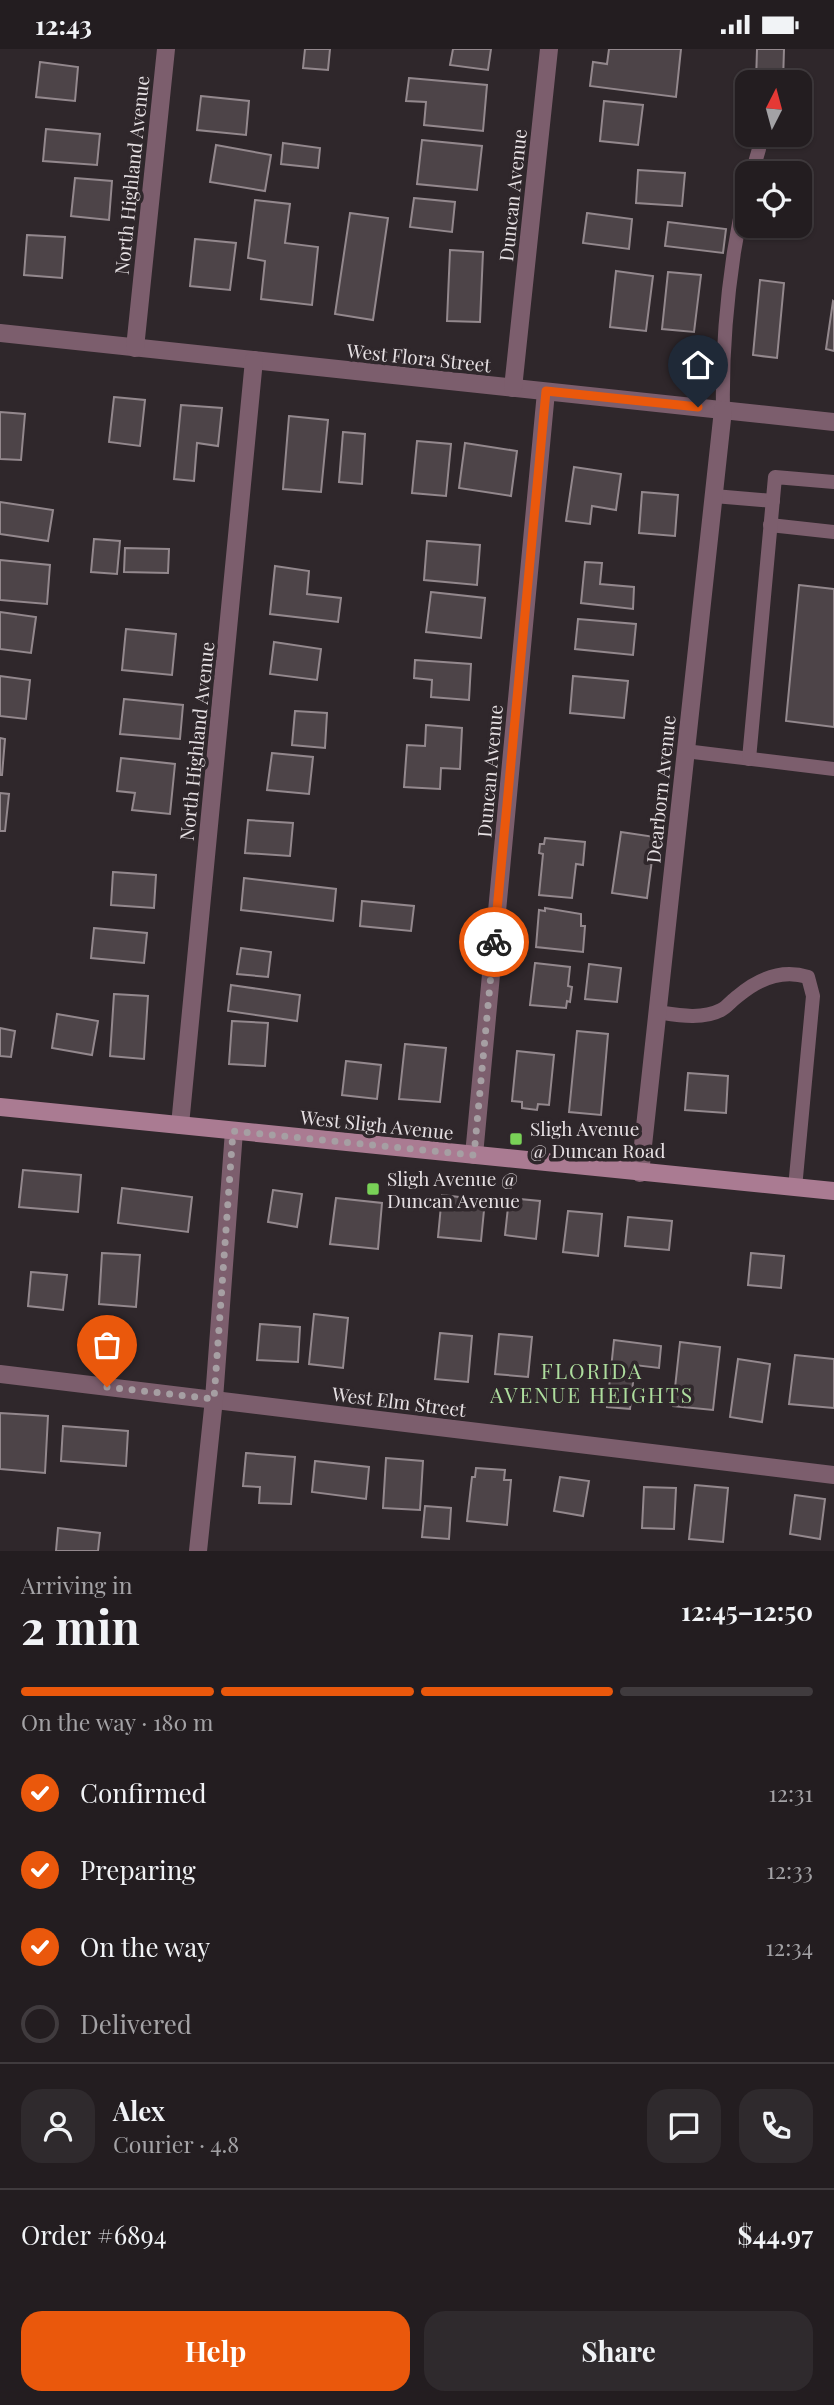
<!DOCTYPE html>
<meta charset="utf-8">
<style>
body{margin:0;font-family:"Playfair Display",serif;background:#2f2a2d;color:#f1f3f6;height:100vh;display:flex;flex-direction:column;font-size:26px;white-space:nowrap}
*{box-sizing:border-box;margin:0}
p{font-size:23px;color:#a3a2a5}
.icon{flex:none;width:38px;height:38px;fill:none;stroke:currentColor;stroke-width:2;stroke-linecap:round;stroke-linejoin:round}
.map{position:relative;height:1502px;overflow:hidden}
.drawer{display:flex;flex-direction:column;background:#231d20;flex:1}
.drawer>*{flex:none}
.needle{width:46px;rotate:6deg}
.buttons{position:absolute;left:735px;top:21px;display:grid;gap:14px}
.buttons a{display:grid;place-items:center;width:77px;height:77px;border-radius:14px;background:#231d20;box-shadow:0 2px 5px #0004,0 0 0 2px #403b3e;font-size:35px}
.pin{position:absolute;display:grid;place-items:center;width:60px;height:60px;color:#fff;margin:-72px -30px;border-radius:50% 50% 50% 0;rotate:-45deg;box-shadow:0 0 7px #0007}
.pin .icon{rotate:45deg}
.courier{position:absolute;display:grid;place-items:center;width:70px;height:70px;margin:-35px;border:5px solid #ea580c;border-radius:50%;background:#fff;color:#222;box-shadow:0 2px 9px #0007}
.overview em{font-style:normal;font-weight:700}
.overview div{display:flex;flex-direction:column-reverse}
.overview{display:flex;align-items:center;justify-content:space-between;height:119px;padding:0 21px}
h1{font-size:46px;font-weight:700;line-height:52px}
.bar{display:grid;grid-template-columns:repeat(4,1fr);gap:10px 7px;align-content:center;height:84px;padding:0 21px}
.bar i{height:9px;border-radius:5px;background:#403b3e}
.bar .selected{background:#ea580c}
.bar p{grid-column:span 4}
.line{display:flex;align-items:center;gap:18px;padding:0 21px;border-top:2px solid #403b3e}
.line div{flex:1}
.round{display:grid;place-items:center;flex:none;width:74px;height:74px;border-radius:21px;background:#2f2a2d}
ol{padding:0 21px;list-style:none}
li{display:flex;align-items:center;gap:21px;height:77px}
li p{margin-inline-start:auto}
li .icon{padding:7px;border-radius:50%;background:#ea580c;color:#fff;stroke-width:4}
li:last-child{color:#a3a2a5}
li i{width:38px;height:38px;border:4px solid #403b3e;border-radius:50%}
.action{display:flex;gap:14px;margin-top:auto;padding:14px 21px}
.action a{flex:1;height:80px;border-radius:21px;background:#ea580c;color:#fff;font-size:28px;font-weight:700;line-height:80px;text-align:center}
.action a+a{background:#2f2a2d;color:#f1f3f6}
.status{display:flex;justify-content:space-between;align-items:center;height:49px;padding:0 35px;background:#231d20;direction:ltr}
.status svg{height:19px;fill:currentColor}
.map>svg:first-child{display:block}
.building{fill:#4d4448;stroke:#93888d;stroke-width:2}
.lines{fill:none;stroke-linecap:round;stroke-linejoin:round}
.service{stroke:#7c5e6d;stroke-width:14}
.minor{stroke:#7c5e6d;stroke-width:18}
.secondary{stroke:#aa7b92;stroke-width:18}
.done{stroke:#a69fa3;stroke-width:7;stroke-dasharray:0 12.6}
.route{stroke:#ea580c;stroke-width:9}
.poi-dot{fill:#79d157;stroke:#2f272b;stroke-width:2.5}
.labels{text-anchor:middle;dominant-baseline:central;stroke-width:7;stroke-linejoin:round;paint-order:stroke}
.street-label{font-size:19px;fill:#e6e0e3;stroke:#2f272b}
.poi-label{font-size:19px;fill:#e6e0e3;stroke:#2f272b;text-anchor:start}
.neighbourhood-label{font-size:21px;letter-spacing:2px;fill:#aede9e;stroke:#2f272b}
</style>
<div class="status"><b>12:43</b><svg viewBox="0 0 49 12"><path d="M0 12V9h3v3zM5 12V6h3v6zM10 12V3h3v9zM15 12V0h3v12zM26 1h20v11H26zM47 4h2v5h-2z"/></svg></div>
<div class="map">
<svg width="834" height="1502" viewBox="0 0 834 1502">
<rect width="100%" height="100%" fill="#2f272b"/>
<g class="building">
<path d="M305,0H330L328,21L303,19Z"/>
<path d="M453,0H491L488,21L450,16Z"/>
<path d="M609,0H681L676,48L590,37L593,13L607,15Z"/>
<path d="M757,0H784L783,33H756Z"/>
<path d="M40,13L78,18L75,52L36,48Z"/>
<path d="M409,29L487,36L483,82L424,76L426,53L406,52Z"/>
<path d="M201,47L249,52L246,86L197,81Z"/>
<path d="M604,52L643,56L638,96L600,92Z"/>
<path d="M46,80L100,85L97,116L43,112Z"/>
<path d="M422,91L482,97L477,141L417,135Z"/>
<path d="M283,94L320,99L318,119L281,115Z"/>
<path d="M216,96L271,106L265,142L210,133Z"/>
<path d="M638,121L685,124L682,157L636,154Z"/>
<path d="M75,129L112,132L109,171L71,167Z"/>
<path d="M414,149L455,153L452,183L410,178Z"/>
<path d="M255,151L290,155L285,194L318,198L312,256L261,250L265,212L248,209Z"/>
<path d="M350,164L388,169L373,271L335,265Z"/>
<path d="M587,164L632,170L629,200L583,194Z"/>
<path d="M668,173L726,180L723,204L665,197Z"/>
<path d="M27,186L65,188L62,229L24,226Z"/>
<path d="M195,190L236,194L230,241L190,237Z"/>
<path d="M450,201L483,203L480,273L447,272Z"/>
<path d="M616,222L653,227L646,282L610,278Z"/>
<path d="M668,223L701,226L694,283L662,280Z"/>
<path d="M760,231L784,234L777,309L753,306Z"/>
<path d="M833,252L834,253V302L826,300Z"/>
<path d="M114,348L145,351L140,397L109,393Z"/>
<path d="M181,356L222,359L218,397L197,394L194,432L174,430Z"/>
<path d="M0,363L25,365L21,411L0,410Z"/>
<path d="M289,367L328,371L321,443L283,440Z"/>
<path d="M343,383L365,385L362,435L339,433Z"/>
<path d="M417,392L451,395L446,447L412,444Z"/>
<path d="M465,394L517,402L511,447L459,439Z"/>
<path d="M574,418L621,425L616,461L592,457L590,475L566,472Z"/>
<path d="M642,443L678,446L675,487L639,484Z"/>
<path d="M0,453L53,461L48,492L0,485Z"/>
<path d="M94,490L120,492L117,525L91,523Z"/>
<path d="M427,492L480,496L477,536L424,531Z"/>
<path d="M125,499L169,500L168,524L124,523Z"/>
<path d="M0,511L50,516L47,555L0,551Z"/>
<path d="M585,513L602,514L600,535L634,538L633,560L581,554Z"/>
<path d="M275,517L309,522L307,545L341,549L338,573L270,565Z"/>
<path d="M799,536L834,540V678L786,672Z"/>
<path d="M431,543L485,549L481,589L426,583Z"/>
<path d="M0,563L36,568L31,604L0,600Z"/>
<path d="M578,570L636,575L633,606L575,600Z"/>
<path d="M126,580L176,585L172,626L122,621Z"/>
<path d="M274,593L321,600L317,631L270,625Z"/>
<path d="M415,611L471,615L469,651L431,648L432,631L414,629Z"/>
<path d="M0,627L30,631L26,670L0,667Z"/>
<path d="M573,627L628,632L624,669L570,664Z"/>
<path d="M124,650L183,656L180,690L120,685Z"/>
<path d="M295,662L327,664L325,699L292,696Z"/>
<path d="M426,676L462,679L460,720L441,719L440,740L404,738L407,696L425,697Z"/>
<path d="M0,689L5,690L2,726H0Z"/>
<path d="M272,704L313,708L309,745L267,741Z"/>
<path d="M121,709L175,715L170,765L132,761L135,744L117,742Z"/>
<path d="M0,744L9,745L5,782H0Z"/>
<path d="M248,771L293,774L290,807L245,804Z"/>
<path d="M621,783L655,788L647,849L612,844Z"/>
<path d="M545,789L585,793L583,816L576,815L572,849L539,846L543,805L539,804L540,795H544Z"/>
<path d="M113,823L156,826L154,859L111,856Z"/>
<path d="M244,829L336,840L333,872L241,861Z"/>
<path d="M362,852L414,857L411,882L360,877Z"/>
<path d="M545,859L581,865V877H585L583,903L536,898L539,861L545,862Z"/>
<path d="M94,879L147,884L144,914L91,909Z"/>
<path d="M241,899L271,903L268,928L237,925Z"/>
<path d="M535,914L570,918L568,937L572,938L570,953L567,952L566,959L530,956Z"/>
<path d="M589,915L621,919L617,953L585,950Z"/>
<path d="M231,936L300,946L297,972L228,962Z"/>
<path d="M114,945L148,947L144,1010L110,1007Z"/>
<path d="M57,965L98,972L92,1006L52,999Z"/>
<path d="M232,972L268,974L265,1017L229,1015Z"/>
<path d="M0,979L15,982L11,1008L0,1007Z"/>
<path d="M577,982L608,985L601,1066L569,1063Z"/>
<path d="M405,995L446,999L440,1053L399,1050Z"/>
<path d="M517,1002L554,1006L549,1056L538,1055L537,1061L522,1059V1053L512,1052Z"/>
<path d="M346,1012L381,1016L377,1050L342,1046Z"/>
<path d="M688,1024L728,1027L726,1064L685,1061Z"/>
<path d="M23,1121L81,1126L78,1163L19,1158Z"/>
<path d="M122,1139L192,1148L188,1183L118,1174Z"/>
<path d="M273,1141L302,1145L297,1178L268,1173Z"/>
<path d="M442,1146L485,1151L481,1192L438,1188Z"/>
<path d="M336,1149L382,1154L378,1200L330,1195Z"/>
<path d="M509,1149L540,1152L536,1190L505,1186Z"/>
<path d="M568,1162L602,1165L598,1207L563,1203Z"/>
<path d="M628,1168L672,1172L669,1201L625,1197Z"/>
<path d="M102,1204L140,1206L136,1258L99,1255Z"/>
<path d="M751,1204L784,1207L781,1239L748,1236Z"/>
<path d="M31,1223L67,1226L63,1261L28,1257Z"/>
<path d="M314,1265L348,1269L343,1319L309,1315Z"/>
<path d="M260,1275L300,1278L298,1313L257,1311Z"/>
<path d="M440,1284L472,1287L468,1333L435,1330Z"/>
<path d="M499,1285L532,1288L528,1328L495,1325Z"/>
<path d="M614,1291L661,1297L659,1319L635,1316L630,1360L607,1358Z"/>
<path d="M680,1293L720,1298L713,1361L673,1357Z"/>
<path d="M795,1306L834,1310V1359L789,1355Z"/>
<path d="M738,1310L770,1315L762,1373L730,1368Z"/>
<path d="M0,1364L48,1367L45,1424L0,1420Z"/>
<path d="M63,1377L128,1382L126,1417L61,1412Z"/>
<path d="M246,1404L295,1408L291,1455L259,1454L260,1438L243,1437Z"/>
<path d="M386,1409L423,1412L420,1461L383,1459Z"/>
<path d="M315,1412L369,1418L366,1450L312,1443Z"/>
<path d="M476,1419L505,1421L504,1431H511L507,1476L467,1472L472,1428H475Z"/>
<path d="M560,1428L589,1432L583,1467L554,1462Z"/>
<path d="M695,1436L728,1439L723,1493L689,1490Z"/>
<path d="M644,1438L676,1439L674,1480L642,1479Z"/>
<path d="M795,1446L825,1450L820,1490L790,1485Z"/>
<path d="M425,1457L451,1459L449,1490L422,1488Z"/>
<path d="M58,1479L100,1484L98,1502H56Z"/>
</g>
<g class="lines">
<g class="service">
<path d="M752,124L759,100"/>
<path d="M723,361C722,308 726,256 734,203C738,181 741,160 747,139"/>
<path d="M714,447L773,452"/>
<path d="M770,476L834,483"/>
<path d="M685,702L834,720"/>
<path d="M749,710L775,428L834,433"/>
<path d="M657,963C677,966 702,971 721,961C727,958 732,951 738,947C758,930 782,920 808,928L813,947L795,1139"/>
</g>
<g class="minor">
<path d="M0,284L834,373"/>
<path d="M135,299L166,0"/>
<path d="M513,339L549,0"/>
<path d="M180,1076L254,311"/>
<path d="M474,1106L546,343"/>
<path d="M640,1124L723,361"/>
<path d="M0,1325L834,1426"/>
<path d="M198,1502L214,1350L234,1082"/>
</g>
<path class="secondary" d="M0,1058L834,1142"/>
</g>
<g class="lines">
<path class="done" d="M107,1338L214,1350L233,1082L474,1106L494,893"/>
<path class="route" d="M494,893L546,342L698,358"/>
</g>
<g class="poi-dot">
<rect x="509" y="1083" width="14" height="14" rx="3.5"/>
<rect x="366" y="1133" width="14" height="14" rx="3.5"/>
</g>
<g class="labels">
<g class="street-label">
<text transform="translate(131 126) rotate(-84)">North Highland Avenue</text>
<text transform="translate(512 146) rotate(-84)">Duncan Avenue</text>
<text transform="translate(419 308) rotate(6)">West Flora Street</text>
<text transform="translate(196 692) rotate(-84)">North Highland Avenue</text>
<text transform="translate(489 722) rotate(-85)">Duncan Avenue</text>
<text transform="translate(660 740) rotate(-84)">Dearborn Avenue</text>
<text transform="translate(377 1075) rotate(6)">West Sligh Avenue</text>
<text transform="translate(399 1352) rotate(7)">West Elm Street</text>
</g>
<g class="poi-label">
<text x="530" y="1079">Sligh Avenue<tspan x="530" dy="22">@ Duncan Road</tspan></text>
<text x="387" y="1129">Sligh Avenue @<tspan x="387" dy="22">Duncan Avenue</tspan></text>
</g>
<g class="neighbourhood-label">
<text x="592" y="1321">FLORIDA<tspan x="592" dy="24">AVENUE HEIGHTS</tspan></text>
</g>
</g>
</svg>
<div class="buttons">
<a><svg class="needle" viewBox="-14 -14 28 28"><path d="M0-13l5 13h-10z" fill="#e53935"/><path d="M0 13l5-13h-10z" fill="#a3a2a5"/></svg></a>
<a><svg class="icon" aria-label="locate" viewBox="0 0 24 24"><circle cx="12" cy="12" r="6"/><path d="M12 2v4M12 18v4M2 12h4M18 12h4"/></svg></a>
</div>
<div class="pin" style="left:107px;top:1338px;background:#ea580c"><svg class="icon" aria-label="bag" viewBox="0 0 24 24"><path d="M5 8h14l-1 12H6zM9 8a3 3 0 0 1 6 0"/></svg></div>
<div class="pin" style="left:698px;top:358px;background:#1f2937"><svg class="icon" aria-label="home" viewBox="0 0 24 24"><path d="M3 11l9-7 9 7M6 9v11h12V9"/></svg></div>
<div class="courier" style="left:494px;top:893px"><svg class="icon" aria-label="bike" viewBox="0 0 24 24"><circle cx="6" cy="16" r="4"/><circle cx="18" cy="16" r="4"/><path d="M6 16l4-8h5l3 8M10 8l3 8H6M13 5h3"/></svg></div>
</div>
<section class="drawer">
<div class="overview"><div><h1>2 min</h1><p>Arriving in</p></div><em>12:45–12:50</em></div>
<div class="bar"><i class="selected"></i><i class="selected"></i><i class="selected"></i><i></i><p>On the way · 180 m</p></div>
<ol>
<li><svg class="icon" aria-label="check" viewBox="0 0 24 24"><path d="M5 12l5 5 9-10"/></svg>Confirmed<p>12:31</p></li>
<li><svg class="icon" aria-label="check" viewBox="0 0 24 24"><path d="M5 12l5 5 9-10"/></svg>Preparing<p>12:33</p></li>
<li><svg class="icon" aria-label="check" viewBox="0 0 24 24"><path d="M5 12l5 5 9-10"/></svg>On the way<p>12:34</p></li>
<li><i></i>Delivered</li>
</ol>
<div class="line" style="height:126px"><a class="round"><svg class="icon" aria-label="person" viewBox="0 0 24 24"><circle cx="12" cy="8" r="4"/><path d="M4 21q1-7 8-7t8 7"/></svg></a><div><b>Alex</b><p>Courier · 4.8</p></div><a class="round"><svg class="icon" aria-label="chat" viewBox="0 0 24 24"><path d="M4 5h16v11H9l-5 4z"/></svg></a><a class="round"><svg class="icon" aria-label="phone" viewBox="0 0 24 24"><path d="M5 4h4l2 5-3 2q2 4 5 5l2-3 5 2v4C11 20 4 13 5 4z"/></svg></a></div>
<div class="line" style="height:91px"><div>Order #6894</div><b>$44.97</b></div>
<div class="action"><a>Help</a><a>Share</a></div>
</section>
